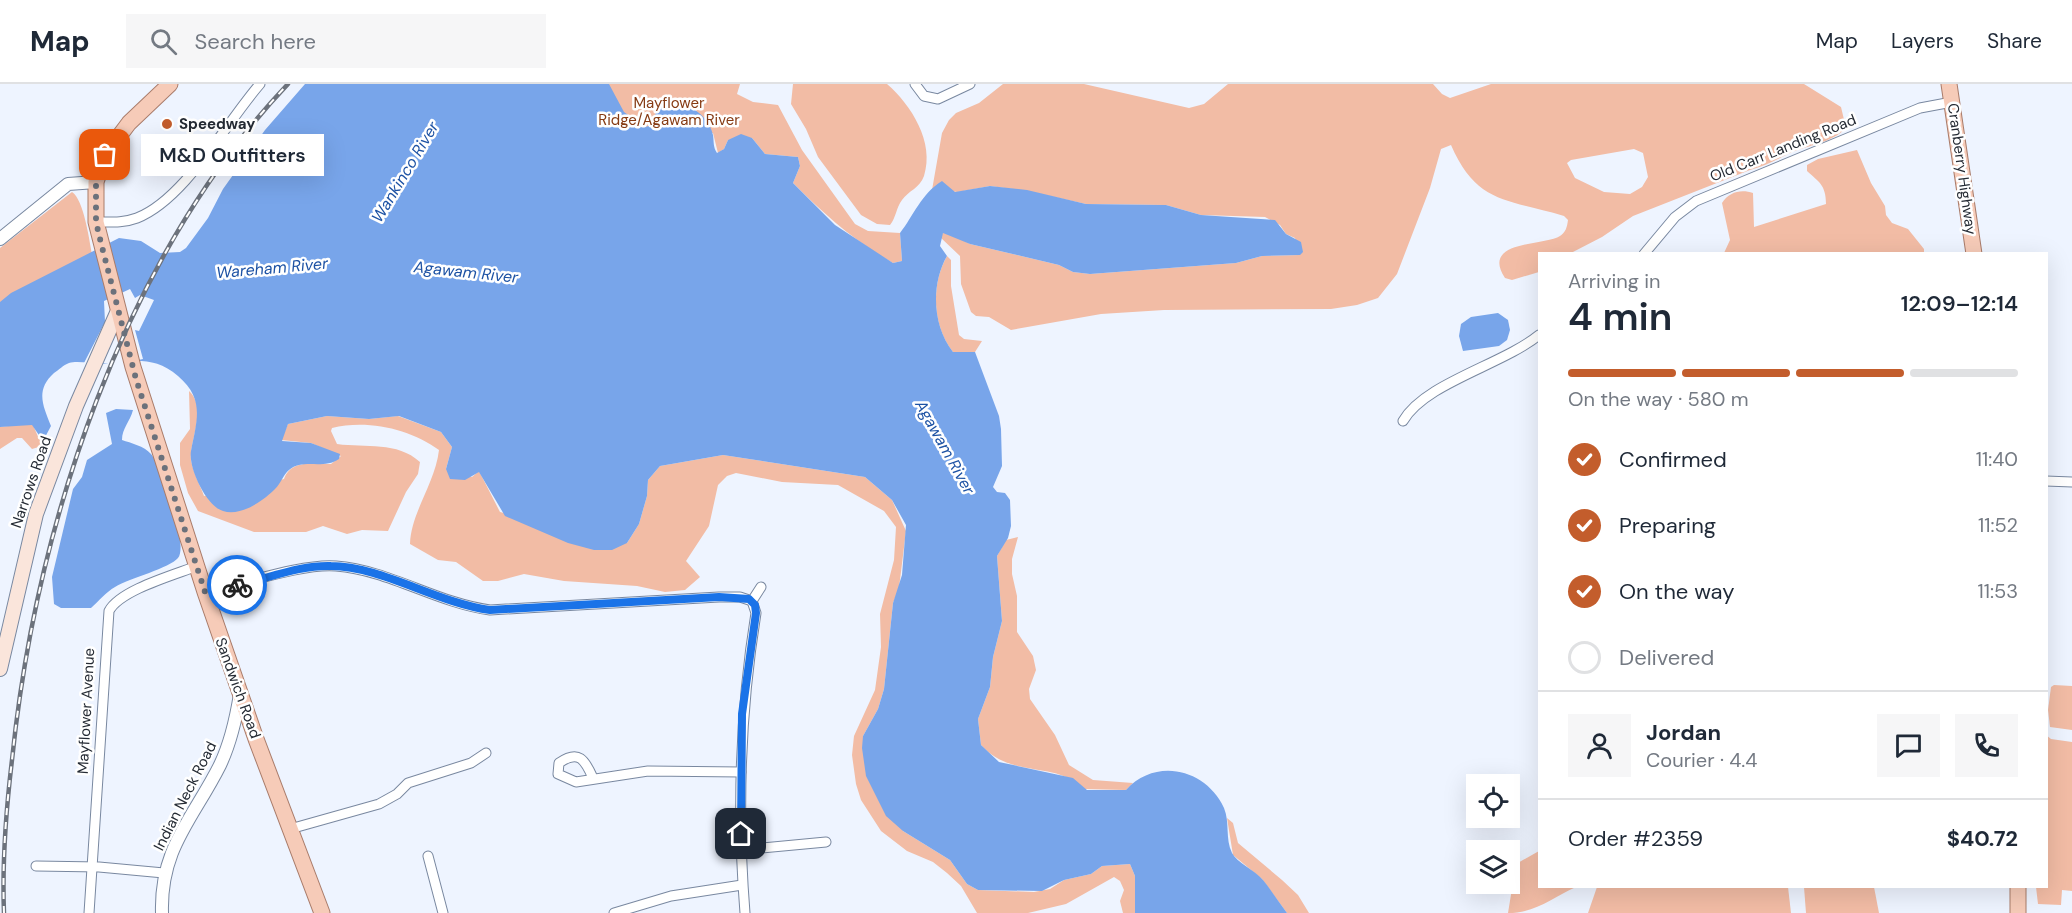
<!DOCTYPE html>
<meta charset="utf-8">
<style>
body{margin:0;font-family:"DM Sans",sans-serif;background:#f6f6f7;color:#1f2937;height:100vh;display:flex;flex-direction:column;font-size:22px;white-space:nowrap}
*{box-sizing:border-box;margin:0}
p{font-size:20px;color:#747a83}
.icon{flex:none;width:33px;height:33px;fill:none;stroke:currentColor;stroke-width:2;stroke-linecap:round;stroke-linejoin:round}
.map{position:relative;flex:1;overflow:hidden}
.details{position:absolute;left:1538px;top:168px;width:510px;height:636px;display:flex;flex-direction:column;background:#fff;border-radius:0px;box-shadow:0 6px 24px #0002}
.details>*{flex:none}
.buttons{position:absolute;left:1466px;top:690px;display:grid;gap:12px}
.buttons a{display:grid;place-items:center;width:54px;height:54px;border-radius:0px;background:#fff;box-shadow:0 6px 24px #0002;font-size:30px}
.pin{position:absolute;display:grid;place-items:center;width:51px;height:51px;color:#fff;margin:-26px;border-radius:12px;box-shadow:0 3px 9px #0006}
.courier{position:absolute;display:grid;place-items:center;width:60px;height:60px;margin:-30px;border:4px solid #1a73e8;border-radius:50%;background:#fff;color:#222;box-shadow:0 2px 8px #0007}
.bubble{position:absolute;height:42px;border-radius:0px;background:#fff;box-shadow:0 6px 24px #0002;font-size:20px;font-weight:600;line-height:42px;text-align:center}
.summary em{font-style:normal;font-weight:600}
.summary div{display:flex;flex-direction:column-reverse}
.summary{display:flex;align-items:center;justify-content:space-between;height:102px;padding:0 30px}
h1{font-size:39px;font-weight:600;line-height:45px}
.bar{display:grid;grid-template-columns:repeat(4,1fr);gap:9px 6px;align-content:center;height:72px;padding:0 30px}
.bar i{height:8px;border-radius:4px;background:#e0e1e3}
.bar .on{background:#c35d2c}
.bar p{grid-column:span 4}
.line{display:flex;align-items:center;gap:15px;padding:0 30px;border-top:2px solid #e0e1e3}
.line div{flex:1}
.round{display:grid;place-items:center;flex:none;width:63px;height:63px;border-radius:0px;background:#f6f6f7}
ol{padding:0 30px;list-style:none}
li{display:flex;align-items:center;gap:18px;height:66px}
li p{margin-inline-start:auto}
li .icon{padding:6px;border-radius:50%;background:#c35d2c;color:#fff;stroke-width:4}
li:last-child{color:#747a83}
li i{width:33px;height:33px;border:3px solid #e0e1e3;border-radius:50%}
header{display:flex;align-items:center;gap:36px;box-sizing:border-box;height:84px;padding:0 30px;background:#fff;border-bottom:2px solid #e0e1e3}
header strong{font-size:28px}
nav{display:flex;gap:33px;margin-inline-start:auto;font-size:21px}
.search{width:420px;height:54px;background:#f6f6f7;display:flex;align-items:center;gap:15px;box-sizing:border-box;padding:0 21px;border-radius:0px;color:#747a83;font-size:22px}
.map>svg:first-child{display:block}
.green{fill:#f2bca5;fill-rule:evenodd}
.water{fill:#78a5ea}
.pier{fill:#eef4ff}
.lines{fill:none;stroke-linecap:round;stroke-linejoin:round}
.minor-casing{stroke:#7988a0;stroke-width:11}
.tertiary-casing{stroke:#7988a0;stroke-width:14}
.secondary-casing{stroke:#7988a0;stroke-width:16}
.primary-casing{stroke:#a97c6b;stroke-width:17}
.minor{stroke:#fff;stroke-width:9}
.tertiary{stroke:#fff;stroke-width:12}
.secondary{stroke:#fae5db;stroke-width:14}
.primary{stroke:#f6cbb8;stroke-width:15}
.rail-casing{stroke:#6c727c;stroke-width:4.5}
.rail{stroke:#fff;stroke-width:2;stroke-dasharray:7;stroke-linecap:butt}
.done{stroke:#6b717b;stroke-width:6;stroke-dasharray:0 10.8}
.route{stroke:#1a73e8;stroke-width:8}
.poi-dot{fill:#c35d2c;stroke:#fff;stroke-width:2}
.labels{text-anchor:middle;dominant-baseline:central;stroke-width:5;stroke-linejoin:round;paint-order:stroke}
.park-label{font-size:15px;fill:#863b14;stroke:#fff}
.poi-label{font-size:15px;font-weight:bold;fill:#252b34;stroke:#fff;text-anchor:start}
.street-label{font-size:15px;fill:#252b34;stroke:#fff}
.water-label{font-size:16px;font-style:italic;fill:#1d52a4;stroke:#fff}
</style>
<header>
<strong>Map</strong>
<div class="search"><svg class="icon" aria-label="search" viewBox="0 0 24 24"><circle cx="10" cy="10" r="6"/><path d="M15 15l6 6"/></svg>Search here</div>
<nav><a>Map</a><a>Layers</a><a>Share</a></nav>
</header>
<div class="map">
<svg width="2072" height="829" viewBox="0 0 2072 829">
<rect width="100%" height="100%" fill="#eef4ff"/>
<g class="green">
<path d="M574,0H740L737,10L753,18L778,21L802,66L855,140L868,147L900,149L902,177L893,179C854,157 824,130 793,99L800,82L798,73L765,70L752,54L728,56L724,65L718,69L713,49L650,50Z"/>
<path d="M793,0H887C911,21 935,58 924,92C920,104 908,107 902,116C896,124 896,134 890,141L877,140L861,131L818,73L806,45L791,20Z"/>
<path d="M1003,0H1084L1189,24L1204,20L1228,0H1433L1442,10L1450,14L1491,0H1804L1841,23L1846,44C1832,59 1808,61 1790,69C1776,76 1765,82 1750,86L1633,132L1602,153L1571,169L1539,170V188L1512,196L1505,194C1480,156 1545,162 1560,152C1566,148 1567,143 1568,136L1564,132C1509,115 1477,121 1451,61L1441,65L1430,104L1397,190L1378,214L1357,221L1331,225L1164,226L1101,230L1011,246L989,233L976,232L971,228L961,200L960,172L940,153L943,149L948,148L970,160L1059,181L1073,188L1090,190L1236,179L1262,172L1300,171L1295,154L1286,150L1280,141L1265,133L1201,131L1166,121L1086,120L1027,107L990,102L958,108L932,106L942,49L949,36L956,29L979,19ZM1634,65L1643,69L1648,93L1642,103L1630,110L1604,108L1575,94L1567,79L1571,76Z"/>
<path d="M1857,66L1871,99L1885,122L1886,131L1892,139L1908,145L1924,165V169H1724L1730,156L1722,119C1729,108 1741,105 1753,109L1754,143L1826,120C1826,101 1819,98 1807,87V81L1818,75Z"/>
<path d="M72,108C84,116 89,155 92,170L66,182L0,228V164Z"/>
<path d="M947,172L951,176V202L959,251L964,255L982,257L975,268H953C932,241 931,200 947,172Z"/>
<path d="M189,307C208,325 189,356 191,376C193,388 200,401 204,412L284,395C291,375 314,380 331,380L341,372L311,359L281,356L288,340L327,332L369,335L398,332L441,348L452,363L446,385L472,393L479,387L500,428L627,459L639,440L647,412L648,396L660,382L723,371L865,393L892,416L906,447L899,504L893,519L884,605L878,625L863,652L903,747L950,776L967,800L978,806L1034,808L1050,805L1064,796L1091,790L1102,782L1130,780L1135,792V829H1123L1120,817L1124,806L1120,797L1114,793L1066,820L1028,829H977L961,802L947,789L933,778L907,767L881,747L861,716L856,700L852,671L854,652L875,606L881,563L880,530L894,476L896,443L884,427L838,401L782,398L736,389L727,392L718,401L709,442L686,477L700,493L685,506L665,508L637,502L564,497L524,490L498,497H483L456,478L438,476L410,460C411,428 435,400 439,366C411,345 367,335 332,344L331,347L337,360C366,364 397,357 420,378L418,390L406,408L388,447L362,446L347,450L323,442L306,448H254L198,427L188,409L180,381V359L190,345Z"/>
<path d="M17,341H33L39,355L43,357L42,362L32,365L22,354H17L0,365V343Z"/>
<path d="M1018,453L1012,475V490L1017,512V548L1033,572L1036,586L1029,605L1030,615L1055,651L1069,681L1093,696L1133,699L1126,706L1084,705C1056,676 1011,695 981,661L978,635L990,603L993,573L1002,537L997,472L1006,456Z"/>
<path d="M2054,601L2072,602V646L2050,643L2048,626L2051,603Z"/>
<path d="M2046,651L2051,655L2072,658V807L2062,806L2061,821L2038,820L2036,803L2046,802Z"/>
<path d="M1227,734L1233,739L1238,759L1282,796L1298,811L1309,829H1287L1262,795L1233,771Z"/>
<path d="M1539,767V802L1576,803C1552,814 1535,829 1508,829L1516,780Z"/>
<path d="M1597,803H1788L1791,829H1588Z"/>
<path d="M1804,803H1874L1879,829H1806Z"/>
</g>
<g class="water">
<path d="M305,0H609L624,28L645,43L652,41L657,25L661,19C682,15 708,28 713,51C714,58 713,63 717,69L724,65L728,56L741,50L752,54L765,70L798,73L800,82L793,99L835,141L893,179L902,177L900,149C914,131 921,110 942,97L955,108L990,102L1027,106L1086,120L1166,121L1201,131L1275,136L1286,150L1301,158L1303,168L1300,171L1262,172L1236,179L1090,190L1073,188L1059,181L970,160L943,149L940,162L947,172C931,200 932,241 953,268H975L999,332L1001,345L1002,382L993,403L997,408L1005,409L1010,416L1011,442L1008,454L997,472L1002,537L993,573L990,603L978,635L981,661L999,678L1073,694L1087,706H1126C1156,673 1206,685 1224,724C1230,738 1225,755 1232,769C1237,779 1255,786 1263,796C1271,806 1279,818 1287,829H1135V792L1130,780L1102,782L1091,790L1064,796L1042,807L978,806L967,800L950,776L903,747L886,732L866,692L862,664L863,652L878,625L884,605L893,519L902,491L906,441L892,416L865,393L723,371L660,382L648,396L647,412L639,440L627,459L612,466H594L568,459L505,432L479,388L465,396L450,395L446,385L452,363L441,348L399,332L369,335L327,332L288,340L282,357L311,359L340,370L339,375C323,386 303,374 289,386C283,391 281,399 275,405C264,416 241,433 223,427C206,422 188,383 191,367C197,336 205,315 178,292C153,271 131,277 101,280C91,280 78,276 69,279C63,281 59,286 54,289C35,306 43,322 51,342L43,357L32,341L0,343V218L11,209L119,154L141,157L160,169L180,168L186,164L208,134L223,105L265,46Z"/>
<path d="M1498,229L1508,236L1510,246L1507,256L1499,262L1463,267L1459,252L1461,240L1471,233Z"/>
<path d="M116,325L133,326C130,338 122,344 122,356C131,359 144,362 151,370C162,383 189,461 178,474C170,484 130,494 115,503C106,508 99,517 91,524H61L54,520L52,493L73,405L82,393L87,376L112,360L106,329Z"/>
</g>
<path class="pier" d="M130,205L135,214L140,211L154,216L139,247L135,246L143,275L125,279H84L105,238L104,217Z"/>
<g class="lines">
<g class="minor-casing">
<g id="minor">
<path d="M915,0L924,12L938,15L970,0"/>
<path d="M96,138C110,138 124,139 137,134C185,115 226,39 260,0"/>
<path d="M1644,170L1675,133L1696,117L1920,24L1952,18"/>
<path d="M1403,337C1425,299 1502,281 1539,251"/>
<path d="M2046,397L2072,398"/>
<path d="M205,508C240,501 303,479 336,482C389,486 437,519 490,526L719,513H740L752,517"/>
<path d="M752,517L761,503"/>
<path d="M593,694C585,676 579,665 559,679L558,690L576,698L648,687L741,688"/>
<path d="M290,745L379,720L397,710L408,699L471,679L486,669"/>
<path d="M741,766L826,758"/>
<path d="M428,772L443,829"/>
<path d="M36,782L99,783L164,789"/>
<path d="M89,829L109,527C120,506 174,491 197,482"/>
<path d="M614,829L671,812L742,801"/>
<path d="M745,829C737,729 740,628 756,529L752,517"/>
</g>
</g>
<g class="tertiary-casing">
<g id="tertiary">
<path d="M0,155L68,100L96,98"/>
<path d="M162,829C160,764 193,735 220,681C231,658 236,635 240,610"/>
</g>
</g>
<g class="secondary-casing">
<path id="secondary" d="M0,585L36,430L76,322L117,229"/>
</g>
<g class="primary-casing">
<g id="primary">
<path d="M170,0L129,39L105,71L96,98V138L133,283L205,508L256,655L322,829"/>
<path d="M1949,0L1974,170"/>
<path d="M2018,829V802"/>
</g>
</g>
<use href="#minor" class="minor"/>
<use href="#tertiary" class="tertiary"/>
<use href="#secondary" class="secondary"/>
<use href="#primary" class="primary"/>
<g class="rail-casing">
<path id="rail" d="M4,829C2,778 6,726 12,676C36,441 123,174 288,0"/>
</g>
<use href="#rail" class="rail"/>
</g>
<g class="lines">
<path class="done" d="M105,71L96,98V138L101,159L136,295L205,508L237,501"/>
<path class="route" d="M237,501C267,495 299,481 331,482C381,482 437,519 490,526L719,513L749,515L755,521L756,529L742,630L741,750"/>
</g>
<circle class="poi-dot" cx="167" cy="40" r="6"/>
<g class="labels">
<g class="park-label">
<text x="669" y="19">Mayflower<tspan x="669" dy="17">Ridge/Agawam River</tspan></text>
</g>
<g class="poi-label">
<text x="179" y="40">Speedway</text>
</g>
<g class="street-label">
<text transform="translate(1783 64) rotate(-22)">Old Carr Landing Road</text>
<text transform="translate(1962 85) rotate(82)">Cranberry Highway</text>
<text transform="translate(31 398) rotate(-71)">Narrows Road</text>
<text transform="translate(238 604) rotate(70)">Sandwich Road</text>
<text transform="translate(86 627) rotate(-87)">Mayflower Avenue</text>
<text transform="translate(185 712) rotate(-63)">Indian Neck Road</text>
</g>
<g class="water-label">
<text transform="translate(405 88) rotate(-59)">Wankinco River</text>
<text transform="translate(272 184) rotate(-5)">Wareham River</text>
<text transform="translate(466 188) rotate(6)">Agawam River</text>
<text transform="translate(945 363) rotate(61)">Agawam River</text>
</g>
</g>
</svg>
<div class="buttons">
<a><svg class="icon" aria-label="locate" viewBox="0 0 24 24"><circle cx="12" cy="12" r="6"/><path d="M12 2v4M12 18v4M2 12h4M18 12h4"/></svg></a>
<a><svg class="icon" aria-label="layers" viewBox="0 0 24 24"><path d="M12 4l9 5-9 5-9-5zM3 14l9 5 9-5"/></svg></a>
</div>
<div class="pin" style="left:105px;top:71px;background:#ea580c"><svg class="icon" aria-label="bag" viewBox="0 0 24 24"><path d="M5 8h14l-1 12H6zM9 8a3 3 0 0 1 6 0"/></svg></div>
<div class="pin" style="left:741px;top:750px;background:#1f2937"><svg class="icon" aria-label="home" viewBox="0 0 24 24"><path d="M3 11l9-7 9 7M6 9v11h12V9"/></svg></div>
<div class="courier" style="left:237px;top:501px"><svg class="icon" aria-label="bike" viewBox="0 0 24 24"><circle cx="6" cy="16" r="4"/><circle cx="18" cy="16" r="4"/><path d="M6 16l4-8h5l3 8M10 8l3 8H6M13 5h3"/></svg></div>
<div class="bubble" style="left:141px;top:50px;width:183px">M&amp;D Outfitters</div>
<section class="details">
<div class="summary"><div><h1>4 min</h1><p>Arriving in</p></div><em>12:09–12:14</em></div>
<div class="bar"><i class="on"></i><i class="on"></i><i class="on"></i><i></i><p>On the way · 580 m</p></div>
<ol>
<li><svg class="icon" aria-label="check" viewBox="0 0 24 24"><path d="M5 12l5 5 9-10"/></svg>Confirmed<p>11:40</p></li>
<li><svg class="icon" aria-label="check" viewBox="0 0 24 24"><path d="M5 12l5 5 9-10"/></svg>Preparing<p>11:52</p></li>
<li><svg class="icon" aria-label="check" viewBox="0 0 24 24"><path d="M5 12l5 5 9-10"/></svg>On the way<p>11:53</p></li>
<li><i></i>Delivered</li>
</ol>
<div class="line" style="height:108px"><a class="round"><svg class="icon" aria-label="person" viewBox="0 0 24 24"><circle cx="12" cy="8" r="4"/><path d="M4 21q1-7 8-7t8 7"/></svg></a><div><b>Jordan</b><p>Courier · 4.4</p></div><a class="round"><svg class="icon" aria-label="chat" viewBox="0 0 24 24"><path d="M4 5h16v11H9l-5 4z"/></svg></a><a class="round"><svg class="icon" aria-label="phone" viewBox="0 0 24 24"><path d="M5 4h4l2 5-3 2q2 4 5 5l2-3 5 2v4C11 20 4 13 5 4z"/></svg></a></div>
<div class="line" style="height:78px"><div>Order #2359</div><b>$40.72</b></div>
</section>
</div>
